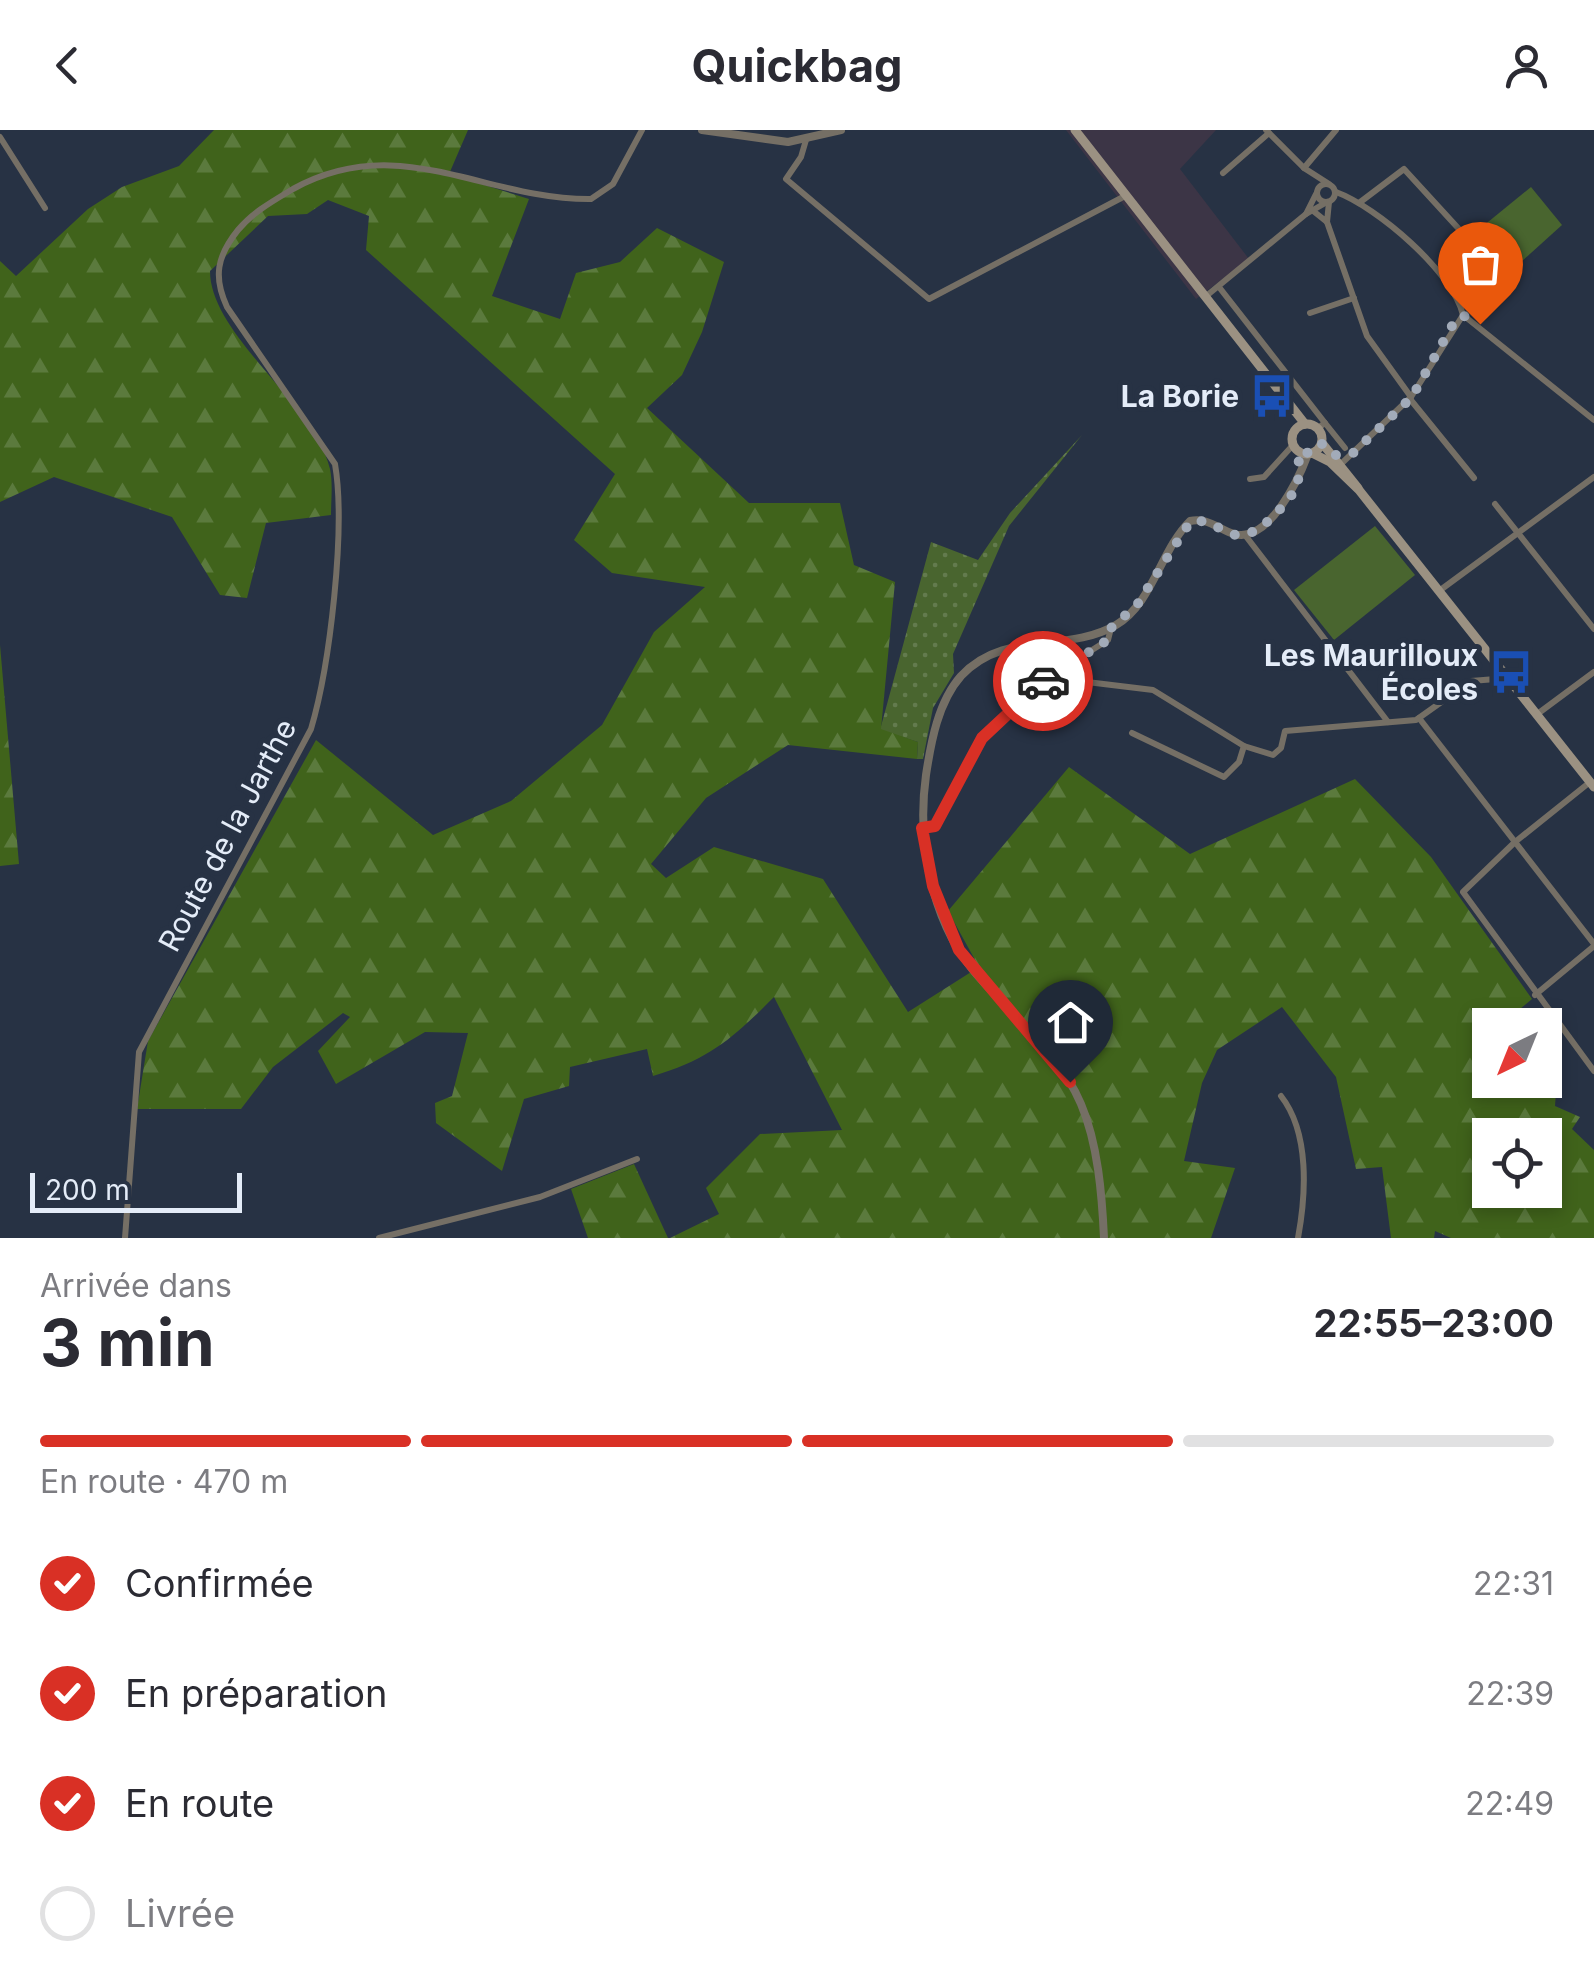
<!DOCTYPE html>
<html lang="fr">
<meta charset="utf-8">
<style>
body{margin:0;font-family:Inter,sans-serif;background:#f7f7f7;color:#2b2b33;height:100vh;display:flex;flex-direction:column;font-size:38px;white-space:nowrap}
*{box-sizing:border-box;margin:0}
p{font-size:32px;color:#7c7c81}
.icon{flex:none;width:55px;height:55px;fill:none;stroke:currentColor;stroke-width:2;stroke-linecap:round;stroke-linejoin:round}
.map{position:relative;height:1108px;overflow:hidden}
.drawer{display:flex;flex-direction:column;background:#fff;flex:1}
.drawer>*{flex:none}
.needle{width:65px;rotate:223deg}
.tools{position:absolute;left:1472px;top:878px;display:grid;gap:20px}
.tools a{display:grid;place-items:center;width:90px;height:90px;border-radius:0px;background:#fff;box-shadow:0 5px 15px #0003;font-size:50px}
.scale{position:absolute;left:30px;bottom:25px;width:212px;box-sizing:border-box;padding-left:10px;border:5px solid #e4ecf8;border-top:0;font-size:28px;line-height:35px;white-space:nowrap;color:#e4ecf8;-webkit-text-stroke:8px #273244;paint-order:stroke}
.pin{position:absolute;display:grid;place-items:center;width:85px;height:85px;color:#fff;margin:-102px -42px;border-radius:50% 50% 50% 0;rotate:-45deg;box-shadow:0 0 10px #0007}
.pin .icon{rotate:45deg}
.courier{position:absolute;display:grid;place-items:center;width:100px;height:100px;margin:-50px;border:8px solid #d93025;border-radius:50%;background:#fff;color:#222;box-shadow:0 2px 12px #0007}
.head em{font-style:normal;font-weight:700}
.head div{display:flex;flex-direction:column-reverse}
.head{display:flex;align-items:center;justify-content:space-between;height:170px;padding:0 40px}
h1{font-size:65px;font-weight:700;line-height:75px}
.bar{display:grid;grid-template-columns:repeat(4,1fr);gap:15px 10px;align-content:center;height:120px;padding:0 40px}
.bar i{height:12px;border-radius:8px;background:#e1e1e2}
.bar .selected{background:#d93025}
.bar p{grid-column:span 4}
ol{padding:0 40px;list-style:none}
li{display:flex;align-items:center;gap:30px;height:110px}
li p{margin-inline-start:auto}
li .icon{padding:10px;border-radius:50%;background:#d93025;color:#fff;stroke-width:4}
li:last-child{color:#7c7c81}
li i{width:55px;height:55px;border:5px solid #e1e1e2;border-radius:50%}
header{display:flex;justify-content:space-between;align-items:center;height:130px;padding:0 40px;background:#fff;font-size:45px;font-weight:700}
.map>svg:first-child{display:block}
.commercial{fill:#3c3546}
.grass{fill:url(#grass-dots)}
.forest{fill:url(#forest-firs);fill-rule:evenodd}
.green{fill:#49652f}
.lines{fill:none;stroke-linecap:round;stroke-linejoin:round}
.minor{stroke:#756f65;stroke-width:6}
.tertiary{stroke:#756f65;stroke-width:8}
.secondary{stroke:#9b9182;stroke-width:9}
.done{stroke:#a2abb9;stroke-width:10;stroke-dasharray:0 18}
.route{stroke:#d93025;stroke-width:12}
.labels{text-anchor:middle;dominant-baseline:central;stroke-width:10;stroke-linejoin:round;paint-order:stroke}
.poi-label{font-size:30px;font-weight:bold;fill:#e4ecf8;stroke:#273244;text-anchor:end}
.street-label{font-size:30px;fill:#e4ecf8;stroke:#273244}
</style>
<header><svg class="icon" aria-label="back" viewBox="0 0 24 24"><path d="M15 5l-7 7 7 7"/></svg>Quickbag<svg class="icon" aria-label="person" viewBox="0 0 24 24"><circle cx="12" cy="8" r="4"/><path d="M4 21q1-7 8-7t8 7"/></svg></header>
<div class="map">
<svg width="1594" height="1108" viewBox="0 0 1594 1108">
<defs>
<pattern id="grass-dots" width="8" height="8" patternUnits="userSpaceOnUse" patternTransform="scale(2.5)"><rect width="8" height="8" fill="#49652f"/><path d="M2 2h.1M6 6h.1" fill="none" stroke="#637b4e" stroke-width="1.8" stroke-linecap="round"/></pattern>
<pattern id="forest-firs" width="22" height="20" patternUnits="userSpaceOnUse" patternTransform="scale(2.5)"><rect width="22" height="20" fill="#40631b"/><path d="M5 1l3.5 6h-7zM16 11l3.5 6h-7z" fill="#5b7a3d"/></pattern>
</defs>
<rect width="100%" height="100%" fill="#273244"/>
<path class="commercial" d="M1066,0H1216L1180,39L1249,129L1196,169Z"/>
<path class="grass" d="M1082,305L1009,396L953,524L954,543L933,578L923,629H917L918,612L880,600L931,412L978,430L1010,383Z"/>
<g class="forest">
<path d="M214,0H468L449,44L529,69L492,166L560,189L576,143L620,132L657,98L724,132L702,202L682,245L647,278L749,373H840L854,435L895,452L881,599L918,612L917,629L788,615L706,668L651,734L666,748L714,717L823,749L908,882L979,837L948,781L1069,637L1190,724L1355,649L1431,727L1532,869L1508,889L1512,895H1490V950H1545V934L1557,948L1555,976L1580,987L1572,999L1594,1020V1108H1451L1435,1101L1434,1108H1391L1382,1037L1356,1039L1336,947L1282,877L1217,920L1202,953L1184,1031L1235,1038L1211,1108H670L719,1084L706,1058L760,1004L842,1000L774,867C733,908 710,929 653,946L647,919L570,937L569,956L524,969L502,1041L436,993L435,973L452,966L468,903L425,902L336,954L318,921L350,887L343,883L273,937L241,979H137L148,911L316,610L433,705L511,671L602,595L654,502L705,457L612,443L574,410L615,344L366,120L369,86L328,70L307,84L268,86L210,141C210,205 314,273 330,339C333,353 331,371 331,385L266,393L247,468L220,465L172,387L54,347L0,372V131L16,146L88,79L122,57L179,36ZM1490,1005H1545V1060H1490Z"/>
<path d="M0,515L19,734L0,736Z"/>
<path d="M634,1034L668,1108H588L571,1059Z"/>
</g>
<g class="green">
<path d="M1531,57L1562,95L1510,142L1477,101Z"/>
<path d="M1375,396L1415,445L1334,510L1294,460Z"/>
</g>
<g class="lines">
<g class="minor">
<path d="M1266,0L1304,38L1329,54"/>
<path d="M0,7L45,78"/>
<path d="M806,10L801,27L786,49L929,169L1125,66"/>
<path d="M1304,38L1336,0"/>
<path d="M1223,43L1269,3"/>
<circle cx="1326" cy="63" r="9"/>
<path d="M1336,62C1377,77 1453,142 1463,185L1594,290"/>
<path d="M1316,64L1306,84L1327,72"/>
<path d="M1359,73L1404,39L1458,98"/>
<path d="M1312,80L1327,92L1329,72"/>
<path d="M1327,92L1367,206L1411,267"/>
<path d="M1219,157L1325,293L1318,298"/>
<path d="M1205,167L1306,84"/>
<path d="M1310,183L1354,168"/>
<path d="M1410,269L1474,348"/>
<path d="M1325,293L1345,318"/>
<path d="M1337,332L1342,333L1411,267L1463,185"/>
<path d="M1250,349L1264,347L1293,315"/>
<path d="M1495,374L1594,499"/>
<path d="M1245,405L1388,592"/>
<path d="M1439,461L1594,347"/>
<path d="M1073,529L1087,552L1153,560L1244,616L1273,625L1281,618L1285,601L1416,590L1471,551L1508,548"/>
<path d="M1536,585L1594,542"/>
<path d="M1419,588L1594,814"/>
<path d="M1132,603L1224,647L1239,632L1244,616"/>
<path d="M1590,652L1515,712L1463,762L1594,941"/>
<path d="M923,698L935,696C979,594 1017,567 1108,510L1111,498"/>
<path d="M1535,865L1594,816"/>
<path d="M1281,966C1310,1003 1306,1065 1298,1108"/>
<path d="M125,1108L139,922L311,599C330,535 346,398 335,334L227,177C213,147 217,126 238,100C253,82 273,71 293,59C400,0 484,70 591,69L613,54L642,0"/>
<path d="M379,1108L540,1067L637,1029"/>
</g>
<g class="tertiary">
<path d="M702,0L788,12L841,0"/>
<path d="M1104,1108C1102,1065 1098,1014 1081,974C1058,920 1008,883 972,839C930,787 917,709 926,645C931,612 938,572 961,546C1005,499 1066,524 1116,495C1153,473 1160,421 1190,391C1207,387 1218,399 1234,404C1269,414 1299,348 1308,324"/>
</g>
<g class="secondary">
<path d="M1075,0L1305,294"/>
<circle cx="1307" cy="309" r="15"/>
<path d="M1322,313L1358,358"/>
<path d="M1312,323L1330,332L1359,360L1594,657"/>
</g>
</g>
<g class="lines">
<path class="done" d="M1043,551L1108,510L1111,498L1137,475L1190,392C1208,387 1219,401 1236,405C1258,409 1287,373 1298,356L1299,322L1312,323L1322,314L1335,325L1352,324L1412,267L1452,196L1462,185L1480,194"/>
<path class="route" d="M1043,551L982,608L935,696L922,698L933,756L959,820L1070,952"/>
</g>
<defs>
<g id="bus-bare" transform="scale(3.45)"><path d="M-5-6H5V4H4V6H2V4H-2V6H-4V4H-5ZM-3.5-4V0h7V-4ZM-3.5 1.2v1.5H-2V1.2ZM2 1.2v1.5H3.5V1.2Z" fill="#1a4fb4" stroke="#273244" stroke-width="2.5" paint-order="stroke"/></g>
</defs>
<g fill-rule="evenodd">
<use href="#bus-bare" x="1272" y="266"/>
<use href="#bus-bare" x="1511" y="542"/>
</g>
<g class="labels">
<g class="poi-label">
<text x="1239" y="266">La Borie</text>
<text x="1478" y="525">Les Maurilloux<tspan x="1478" dy="34">Écoles</tspan></text>
</g>
<g class="street-label">
<text transform="translate(227 705) rotate(-62)">Route de la Jarthe</text>
</g>
</g>
</svg>
<div class="tools">
<a><svg class="needle" viewBox="-14 -14 28 28"><path d="M0-13l5 13h-10z" fill="#e53935"/><path d="M0 13l5-13h-10z" fill="#7c7c81"/></svg></a>
<a><svg class="icon" aria-label="locate" viewBox="0 0 24 24"><circle cx="12" cy="12" r="6"/><path d="M12 2v4M12 18v4M2 12h4M18 12h4"/></svg></a>
</div>
<div class="scale">200 m</div>
<div class="pin" style="left:1480px;top:194px;background:#ea580c"><svg class="icon" aria-label="bag" viewBox="0 0 24 24"><path d="M5 8h14l-1 12H6zM9 8a3 3 0 0 1 6 0"/></svg></div>
<div class="pin" style="left:1070px;top:952px;background:#1f2937"><svg class="icon" aria-label="home" viewBox="0 0 24 24"><path d="M3 11l9-7 9 7M6 9v11h12V9"/></svg></div>
<div class="courier" style="left:1043px;top:551px"><svg class="icon" aria-label="car" viewBox="0 0 24 24"><path d="M5 17H2v-5l4-1 3-4h7l3 4 3 1v5h-3M9 17h6M6 11h13"/><circle cx="7" cy="17" r="2"/><circle cx="17" cy="17" r="2"/></svg></div>
</div>
<section class="drawer">
<div class="head"><div><h1>3 min</h1><p>Arrivée dans</p></div><em>22:55–23:00</em></div>
<div class="bar"><i class="selected"></i><i class="selected"></i><i class="selected"></i><i></i><p>En route · 470 m</p></div>
<ol>
<li><svg class="icon" aria-label="check" viewBox="0 0 24 24"><path d="M5 12l5 5 9-10"/></svg>Confirmée<p>22:31</p></li>
<li><svg class="icon" aria-label="check" viewBox="0 0 24 24"><path d="M5 12l5 5 9-10"/></svg>En préparation<p>22:39</p></li>
<li><svg class="icon" aria-label="check" viewBox="0 0 24 24"><path d="M5 12l5 5 9-10"/></svg>En route<p>22:49</p></li>
<li><i></i>Livrée</li>
</ol>
</section>
